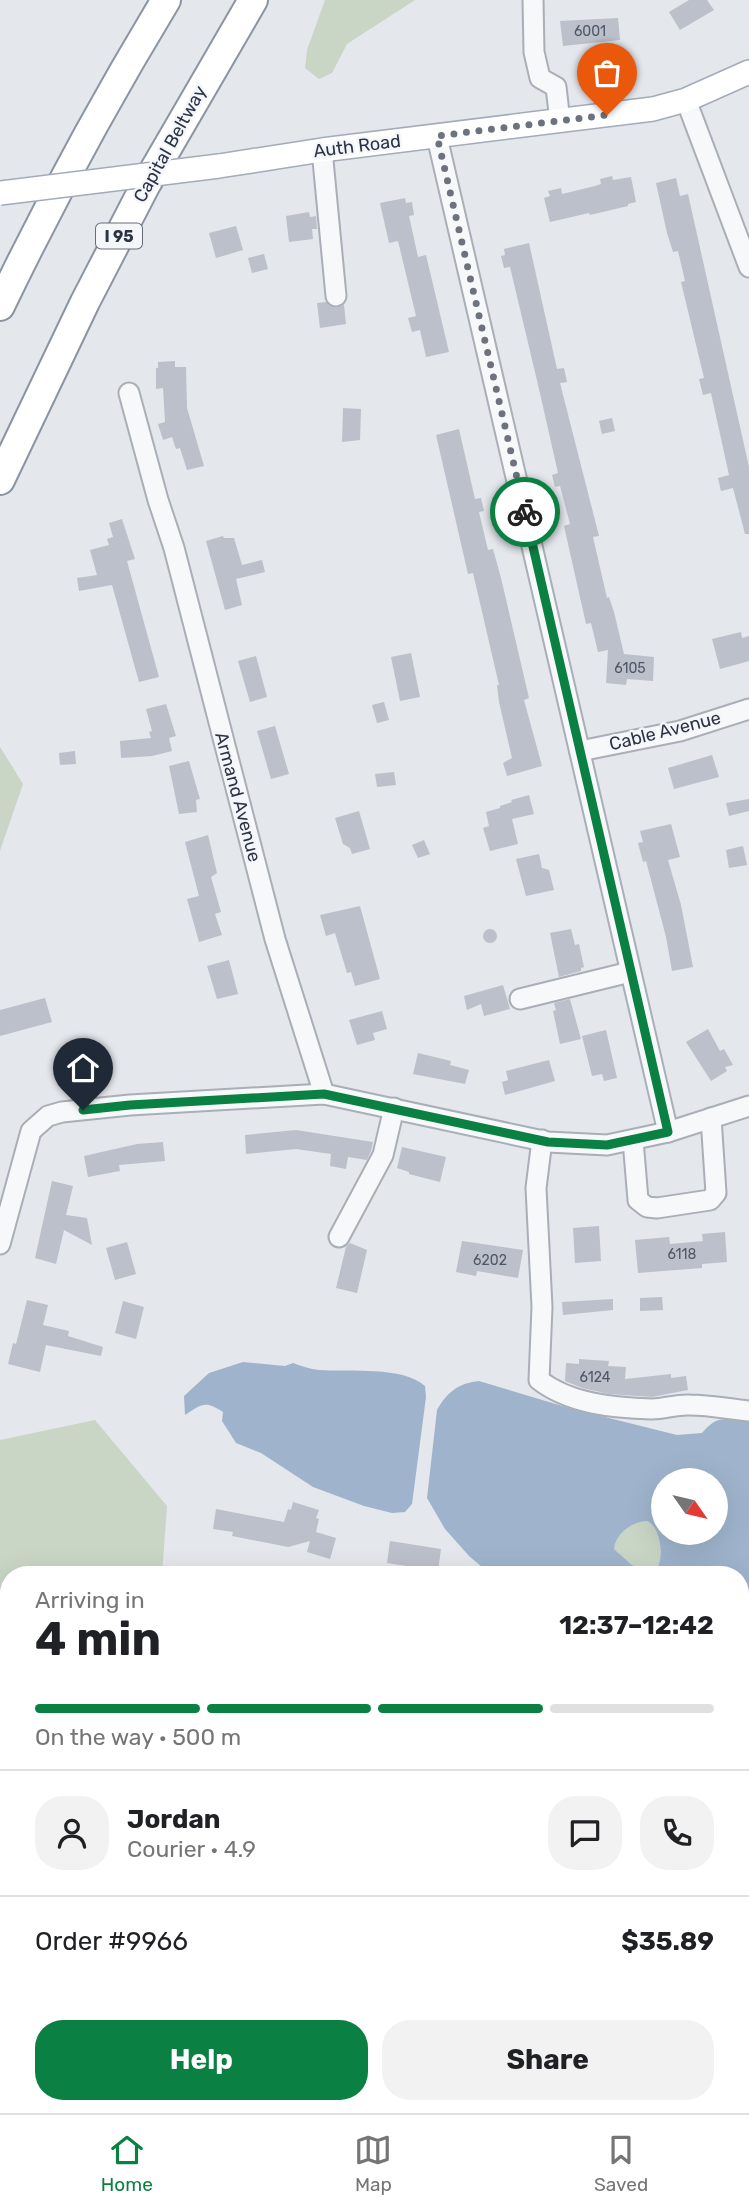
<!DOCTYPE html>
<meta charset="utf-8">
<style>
body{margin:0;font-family:Rubik,sans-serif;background:#f2f2f2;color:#202124;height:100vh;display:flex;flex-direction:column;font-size:26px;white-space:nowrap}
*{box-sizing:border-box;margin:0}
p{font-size:23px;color:#757577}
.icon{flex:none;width:38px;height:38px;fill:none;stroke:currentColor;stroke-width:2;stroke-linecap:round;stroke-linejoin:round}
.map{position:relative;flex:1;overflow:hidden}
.sheet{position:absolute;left:0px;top:1566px;width:749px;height:548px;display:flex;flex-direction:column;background:#fff;border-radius:28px 28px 0 0;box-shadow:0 7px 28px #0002}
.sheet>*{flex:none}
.needle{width:46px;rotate:124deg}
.tools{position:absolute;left:651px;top:1468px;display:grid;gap:14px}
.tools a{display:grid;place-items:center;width:77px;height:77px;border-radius:50%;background:#fff;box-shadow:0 7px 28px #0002;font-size:35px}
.pin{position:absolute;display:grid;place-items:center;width:60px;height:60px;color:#fff;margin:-72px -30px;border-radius:50% 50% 50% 0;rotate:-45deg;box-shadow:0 0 7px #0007}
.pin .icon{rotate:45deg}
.courier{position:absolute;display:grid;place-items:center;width:70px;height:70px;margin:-35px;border:5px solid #0b8043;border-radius:50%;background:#fff;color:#222;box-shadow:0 2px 9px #0007}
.head em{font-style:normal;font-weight:700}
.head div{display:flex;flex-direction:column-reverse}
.head{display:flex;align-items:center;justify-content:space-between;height:119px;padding:0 35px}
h1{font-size:46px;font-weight:700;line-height:52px}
.bar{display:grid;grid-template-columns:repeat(4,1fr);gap:10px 7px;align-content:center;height:84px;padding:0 35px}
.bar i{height:9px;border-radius:5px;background:#e0e0e0}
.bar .selected{background:#0b8043}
.bar p{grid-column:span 4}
.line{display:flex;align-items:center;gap:18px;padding:0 35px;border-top:2px solid #e0e0e0}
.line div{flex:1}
.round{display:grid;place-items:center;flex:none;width:74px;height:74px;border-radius:28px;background:#f2f2f2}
.cta{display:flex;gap:14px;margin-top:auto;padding:14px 35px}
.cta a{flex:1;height:80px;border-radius:28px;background:#0b8043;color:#fff;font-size:28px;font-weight:700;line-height:80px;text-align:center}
.cta a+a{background:#f2f2f2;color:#202124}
.menu{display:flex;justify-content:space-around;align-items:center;height:98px;border-top:2px solid #e0e0e0;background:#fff;font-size:19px;color:#757577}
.menu a{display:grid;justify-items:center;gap:4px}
.menu .selected{color:#0b8043}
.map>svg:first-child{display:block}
.green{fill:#c9d6c5}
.water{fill:#9fb4cc;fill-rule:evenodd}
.building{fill:#bbc0ca}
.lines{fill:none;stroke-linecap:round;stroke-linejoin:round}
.minor-casing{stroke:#a9aeb7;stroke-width:23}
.major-casing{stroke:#a3abb8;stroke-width:26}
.highway-casing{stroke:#8b94a3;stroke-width:32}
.minor{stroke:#f7f8fa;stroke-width:19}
.major{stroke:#fff;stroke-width:23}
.highway{stroke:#fff;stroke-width:28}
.major-bridge-casing{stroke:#a3abb8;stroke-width:26;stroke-linecap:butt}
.major-bridge{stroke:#fff;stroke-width:23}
.done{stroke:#6c737f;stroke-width:7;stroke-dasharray:0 12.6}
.route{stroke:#0b8043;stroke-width:9}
.labels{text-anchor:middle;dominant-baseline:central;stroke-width:5;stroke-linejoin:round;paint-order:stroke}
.number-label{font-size:14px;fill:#4f5766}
.shield{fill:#f4f6f9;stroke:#676e7b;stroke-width:2}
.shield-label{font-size:16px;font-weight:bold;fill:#2b3445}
.street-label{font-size:18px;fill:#2b3445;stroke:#f4f6f9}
</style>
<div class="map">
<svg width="749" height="2113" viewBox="0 0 749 2113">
<rect width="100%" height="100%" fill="#e4e7ec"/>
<g class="green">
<path d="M325,0H415L347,44L332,73L319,79L305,68L307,50Z"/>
<path d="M0,747L23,784L0,851Z"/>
<path d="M95,1420L167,1506L162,1575H9V2105H671L658,2113H0V1440Z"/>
<path d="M647,1521C662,1527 666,1566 652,1574L632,1565L614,1549C616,1533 632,1522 647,1521Z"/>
<path d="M749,1691V2075L740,2077V1692Z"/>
</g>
<g class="water">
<path d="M243,1362L285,1366L293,1363C301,1366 310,1369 319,1370C349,1372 403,1366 425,1386L426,1397L412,1504L405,1512L392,1513L364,1506L313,1487L261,1453L236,1443L222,1421L223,1412C205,1400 202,1404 185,1415L184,1396L209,1373Z"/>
<path d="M479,1381L569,1408L677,1435L702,1433C718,1414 726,1419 749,1422V1626L740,1628V1575H495L489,1573L469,1556L445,1529L427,1498L437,1410C447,1392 459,1383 479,1381ZM663,1480H716V1533H663ZM647,1521C662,1527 666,1566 652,1574L632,1565L614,1549C616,1533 632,1522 647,1521Z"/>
</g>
<g class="building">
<path d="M689,0H707L714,10L680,30L669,12Z"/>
<path d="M618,18L620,40L563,46L560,21Z"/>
<path d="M612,176L613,180L631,177L636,202L628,204V206L590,215L589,213L550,222L544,198L550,196L548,191L561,188L562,194L595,186L601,184L600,179Z"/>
<path d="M676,178L680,196L688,194L749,467V534H745L733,488L721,491L718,478L729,475L711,393L703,395L699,379L704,378L681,282L685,281L678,251L673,252L667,233L656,183Z"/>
<path d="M405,198L406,203L412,202L414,215L409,216L418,257L426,255L449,352L426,357L420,330L412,332L408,318L416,316L398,241L389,243L380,203Z"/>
<path d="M309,212L310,217L316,216L317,229H312L313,239L289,242L286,216Z"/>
<path d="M236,226L243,250L216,258L209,233Z"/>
<path d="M529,243L557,369L564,368L567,382L560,383L599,536L593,537L607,598L609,597L614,612L624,654L654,657L653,681L627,679L626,685L606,683L608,650L598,652L591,623L586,624L564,526L570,524L560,486L555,487L552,475L558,473L539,389L510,267L504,268L501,256L505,255L504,249Z"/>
<path d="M264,254L268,269L252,273L248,258Z"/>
<path d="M326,302L336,308L344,305L346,324L320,328L317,303Z"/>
<path d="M175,361V367H186L187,408L204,466L187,470L180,448L176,449L172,437L163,440L158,424L165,422L163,388L156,389V368H158V362Z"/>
<path d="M343,408L361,409L360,440L342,442Z"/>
<path d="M612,418L615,431L602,434L599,421Z"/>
<path d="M459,429L475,499L481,498L484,511L479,512L488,550L493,549L501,578L529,698L524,700L542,766L507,776L503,763L512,758L499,702L497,685H499L473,573L468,574L436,435Z"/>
<path d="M122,519L135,559L127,561L159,677L139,682L112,585L79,591L77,578L97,575L90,550L109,545L107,539L113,537L109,523Z"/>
<path d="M223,536L224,538H234L242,565L262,560L265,572L236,579L242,605L225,610L206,541Z"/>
<path d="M741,632L742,638L749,636V661L720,669L712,639Z"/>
<path d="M411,653L420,697L400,701L391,657Z"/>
<path d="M256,656L267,697L250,702L238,661Z"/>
<path d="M384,702L389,720L377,723L372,705Z"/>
<path d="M166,704L176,736L169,738L172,751L152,756L121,758L120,741L151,738L149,732L152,731L146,709Z"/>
<path d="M275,726L289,774L271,779L257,731Z"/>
<path d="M75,751L76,764L60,765L59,753Z"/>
<path d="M712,755L719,777L674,789L668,768Z"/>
<path d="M189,761L200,799L196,800L197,812L179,814L169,766Z"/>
<path d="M394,772L396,785L377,787L375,774Z"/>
<path d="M529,795L534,814L512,819L518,844L490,851L483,828L489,826L486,812L500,808V806L512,802L511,800Z"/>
<path d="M749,799V811L729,816L726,803Z"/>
<path d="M359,811L370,849L352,854L350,848L343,844L335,818Z"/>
<path d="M671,824L680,857L668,860L681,905L693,967L672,971L666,937L646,861L643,862L638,843L643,842L640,831Z"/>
<path d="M208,835L217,873L211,877L221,912L215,914L222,935L199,942L187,899L199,896L185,842Z"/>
<path d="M424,840L430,854L418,858L412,845Z"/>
<path d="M743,846L747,865L729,868L726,850Z"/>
<path d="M539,854L542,868L549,870L554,890L526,896L516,859Z"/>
<path d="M360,906L380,979L355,986L351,972L347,973L335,933L326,936L320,915Z"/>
<circle cx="490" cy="936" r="7"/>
<path d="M571,929L575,945L579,944L584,967L581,968V971L559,977L550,933Z"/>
<path d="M229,960L238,994L217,999L207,966Z"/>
<path d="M503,985L510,1009L484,1016L481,1004L467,1010L464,996Z"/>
<path d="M45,998L52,1022L0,1036V1010Z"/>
<path d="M570,999L581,1039L560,1044L553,1011L556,1010L554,1003Z"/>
<path d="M382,1011L387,1029L373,1033L375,1040L357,1045L349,1020Z"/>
<path d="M708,1029L720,1051L724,1049L733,1065L725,1067L727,1071L711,1081L686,1042Z"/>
<path d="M606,1030L617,1078L604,1081L602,1074L592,1076L582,1036Z"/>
<path d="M418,1053L451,1061L450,1065L469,1070L465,1084L413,1074Z"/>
<path d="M549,1060L555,1081L505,1095L502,1082L508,1080L506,1071Z"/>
<path d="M296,1130L373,1142L371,1151L367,1160L348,1157L346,1169L330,1166L331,1154L296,1149L246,1154L245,1135Z"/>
<path d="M163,1142L165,1161L119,1165L120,1171L88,1177L84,1156L137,1144Z"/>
<path d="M402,1147L446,1157L440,1182L409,1174V1172L397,1168Z"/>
<path d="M52,1181L73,1186L66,1215L87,1218L92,1245L64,1230L56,1264L35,1258Z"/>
<path d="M599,1226L601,1261L575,1263L573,1228Z"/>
<path d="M725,1232L727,1262L702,1264V1268L638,1273L635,1240L669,1237L670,1244L703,1241L702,1234Z"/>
<path d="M462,1241L523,1250L518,1278L477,1271L476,1276L456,1272Z"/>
<path d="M127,1242L136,1274L115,1280L106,1248Z"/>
<path d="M350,1243L367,1250L357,1293L336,1288L346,1247Z"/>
<path d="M662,1297L663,1310L640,1311V1298Z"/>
<path d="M613,1299V1310L563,1315L562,1302Z"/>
<path d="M27,1300L48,1305L43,1325L69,1331L68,1336L103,1347L101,1356L46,1345L40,1372L8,1364L13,1343L16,1344Z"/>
<path d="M123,1301L144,1307L136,1339L115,1333Z"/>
<path d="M579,1359L609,1361L608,1366L626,1367L625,1379L671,1374V1378L686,1376L688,1390L652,1397L609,1394L582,1388L565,1381L566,1363L579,1364Z"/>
<path d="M293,1502L319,1510L316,1518L319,1519L316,1532L336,1538L330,1559L307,1552L310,1541L288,1547L232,1536L233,1532L213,1529L216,1509L284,1522L288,1509L291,1510Z"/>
<path d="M390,1541L441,1549L438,1571L387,1563Z"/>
</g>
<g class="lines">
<g class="minor-casing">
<g id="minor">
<path d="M533,0L534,52L540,78L556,87L560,121"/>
<path d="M686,100L749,267"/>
<path d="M437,137L668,1132"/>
<path d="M322,150L336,296"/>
<path d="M129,393L158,500L174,548L275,939L324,1094"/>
<path d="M580,751L680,731L749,709"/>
<path d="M520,999L630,972"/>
<path d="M542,1140L536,1188L542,1307L539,1380C570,1404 614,1408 652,1409C665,1409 677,1404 690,1405C709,1405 729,1409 749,1411"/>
<path d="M633,1140L638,1200L647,1207L657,1208L710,1200L716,1193L711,1118"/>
<path d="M339,1237L383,1155L394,1108"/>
<path d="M0,1244L31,1131L48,1116L62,1112L130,1105L324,1094L548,1142L607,1145L668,1132L749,1106"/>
<path d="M740,1655L749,1656"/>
</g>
</g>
<g class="major-casing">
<path id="major" d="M219,166L322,150L653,109L686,100L749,72"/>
</g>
<g class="highway-casing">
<g id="highway">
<path d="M0,306C50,202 106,99 166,0"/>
<path d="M0,480L85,302L145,186L253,0"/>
</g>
</g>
<use href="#minor" class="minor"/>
<use href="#major" class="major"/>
<use href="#highway" class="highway"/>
<g class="major-bridge-casing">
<path id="major-bridge" d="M0,193L219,166"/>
</g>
<use href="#major-bridge" class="major-bridge"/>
</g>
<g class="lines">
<path class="done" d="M525,512L437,136L607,115"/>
<path class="route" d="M83,1110L130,1105L324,1094L548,1142L607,1145L668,1132L525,512"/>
</g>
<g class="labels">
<g class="number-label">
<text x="590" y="31">6001</text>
<text x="630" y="668">6105</text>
<text x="682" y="1254">6118</text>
<text x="490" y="1260">6202</text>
<text x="595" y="1377">6124</text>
</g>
<rect class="shield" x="96" y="223.5" width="46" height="25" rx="5"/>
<g class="shield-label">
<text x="119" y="236">I 95</text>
</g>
<g class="street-label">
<text transform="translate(170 144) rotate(-61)">Capital Beltway</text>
<text transform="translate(357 146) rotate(-7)">Auth Road</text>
<text transform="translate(665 731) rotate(-14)">Cable Avenue</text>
<text transform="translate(238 797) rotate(75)">Armand Avenue</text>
</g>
</g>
</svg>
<div class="tools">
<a><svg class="needle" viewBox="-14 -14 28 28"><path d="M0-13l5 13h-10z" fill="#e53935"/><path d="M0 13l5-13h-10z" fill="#757577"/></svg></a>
</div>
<div class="pin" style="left:607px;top:115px;background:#ea580c"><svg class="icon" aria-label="bag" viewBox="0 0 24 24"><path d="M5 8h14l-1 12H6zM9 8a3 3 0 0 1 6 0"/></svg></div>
<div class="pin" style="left:83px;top:1110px;background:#1f2937"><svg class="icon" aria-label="home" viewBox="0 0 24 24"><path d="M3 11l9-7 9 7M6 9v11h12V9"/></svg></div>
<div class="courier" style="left:525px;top:512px"><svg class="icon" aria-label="bike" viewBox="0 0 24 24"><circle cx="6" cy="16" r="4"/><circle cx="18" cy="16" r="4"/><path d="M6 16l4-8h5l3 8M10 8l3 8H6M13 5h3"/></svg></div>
<section class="sheet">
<div class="head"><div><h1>4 min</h1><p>Arriving in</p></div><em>12:37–12:42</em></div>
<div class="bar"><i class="selected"></i><i class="selected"></i><i class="selected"></i><i></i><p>On the way · 500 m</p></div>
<div class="line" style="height:126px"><a class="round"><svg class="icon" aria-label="person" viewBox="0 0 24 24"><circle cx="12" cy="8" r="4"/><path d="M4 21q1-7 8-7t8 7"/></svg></a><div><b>Jordan</b><p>Courier · 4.9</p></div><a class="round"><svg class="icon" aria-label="chat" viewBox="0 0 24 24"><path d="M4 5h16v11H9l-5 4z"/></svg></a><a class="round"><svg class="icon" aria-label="phone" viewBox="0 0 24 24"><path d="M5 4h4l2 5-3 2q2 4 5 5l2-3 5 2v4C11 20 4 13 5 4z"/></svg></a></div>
<div class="line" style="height:91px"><div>Order #9966</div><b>$35.89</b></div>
<div class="cta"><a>Help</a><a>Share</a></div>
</section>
</div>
<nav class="menu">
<a class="selected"><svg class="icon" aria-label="home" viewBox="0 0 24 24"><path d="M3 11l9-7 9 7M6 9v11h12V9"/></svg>Home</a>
<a><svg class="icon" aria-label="map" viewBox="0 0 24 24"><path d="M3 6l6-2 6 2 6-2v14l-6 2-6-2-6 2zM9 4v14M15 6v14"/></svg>Map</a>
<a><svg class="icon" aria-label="saved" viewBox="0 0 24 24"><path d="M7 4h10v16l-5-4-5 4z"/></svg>Saved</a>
</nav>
